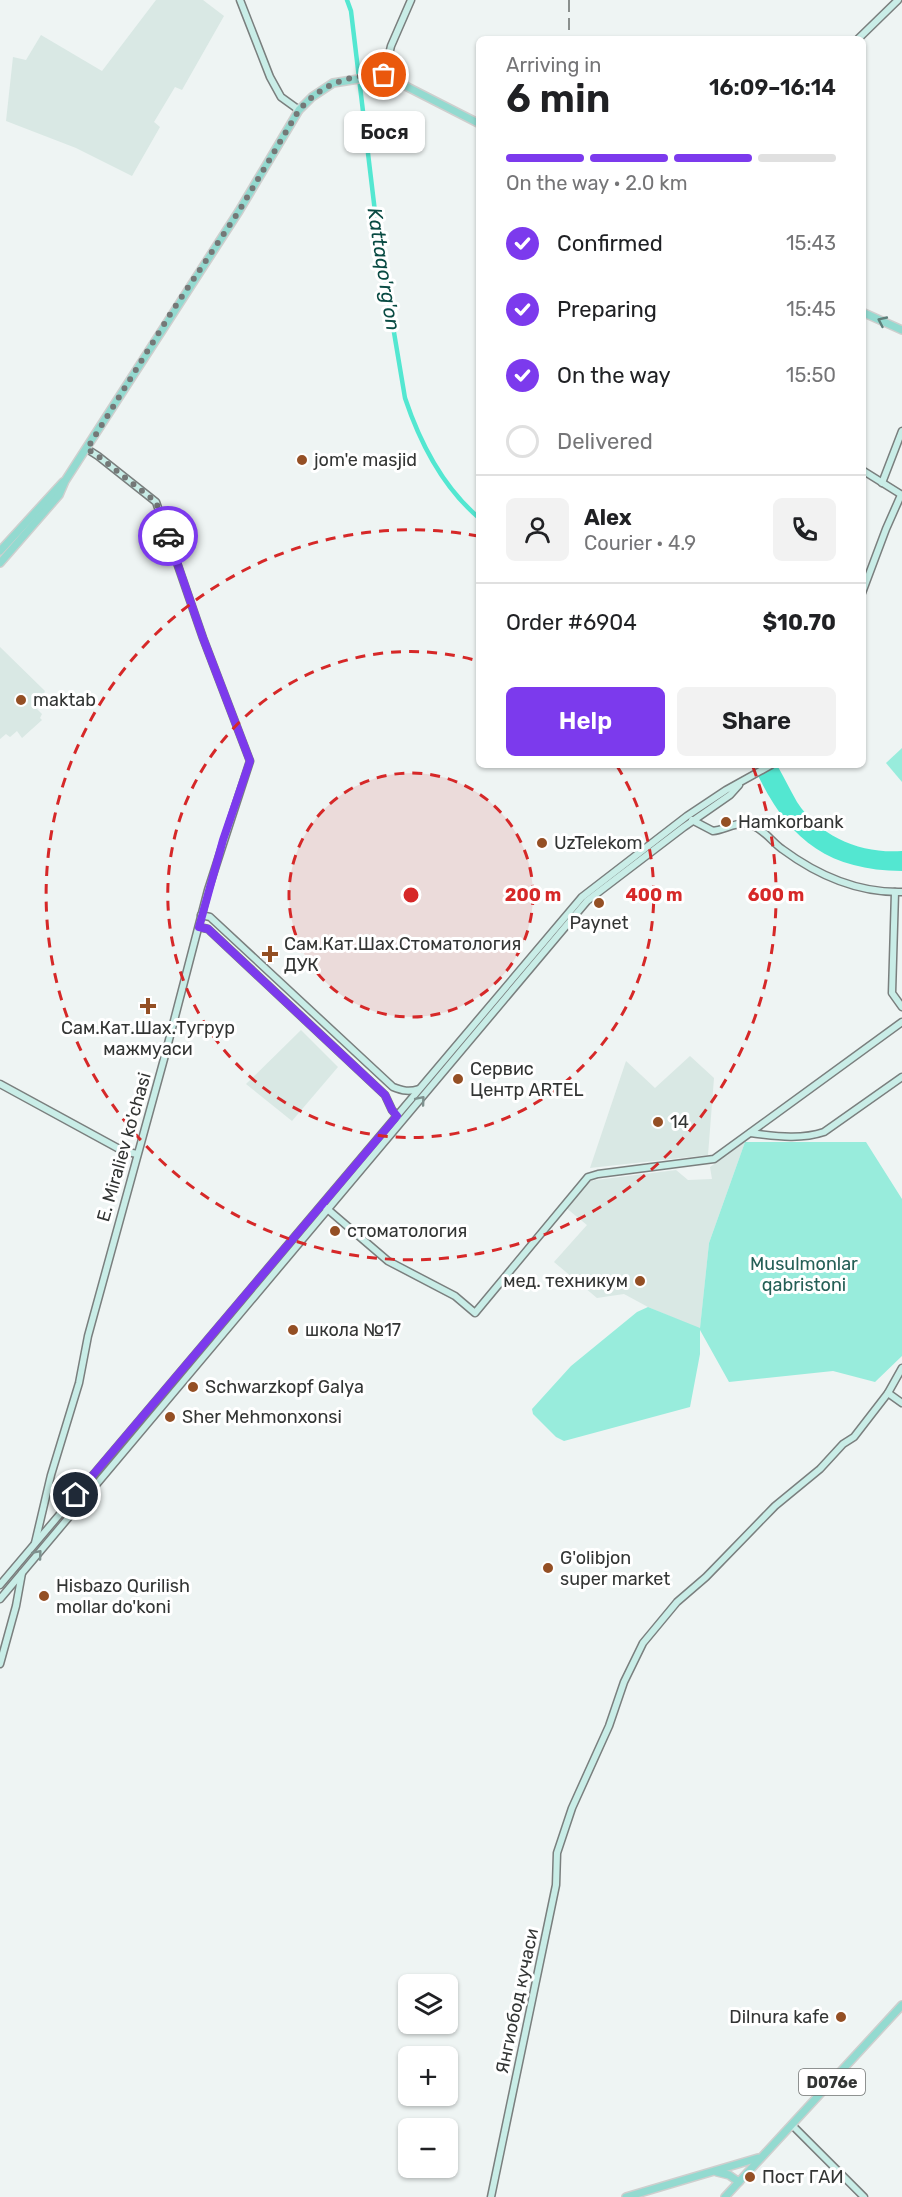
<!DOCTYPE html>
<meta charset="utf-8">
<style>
body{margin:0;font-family:Rubik,sans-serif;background:#f2f2f2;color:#202124;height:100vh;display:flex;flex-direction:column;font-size:22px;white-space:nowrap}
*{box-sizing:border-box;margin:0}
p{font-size:20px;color:#757577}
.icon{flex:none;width:33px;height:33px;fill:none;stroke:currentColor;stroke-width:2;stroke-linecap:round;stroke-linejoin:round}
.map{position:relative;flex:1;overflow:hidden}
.sheet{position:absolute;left:476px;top:36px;width:390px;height:732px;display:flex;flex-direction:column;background:#fff;border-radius:9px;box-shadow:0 2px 4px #0004}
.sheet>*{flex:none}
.buttons{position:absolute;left:398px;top:1974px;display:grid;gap:12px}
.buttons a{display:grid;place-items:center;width:60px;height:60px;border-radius:9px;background:#fff;box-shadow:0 2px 4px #0004;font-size:30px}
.pin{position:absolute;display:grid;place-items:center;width:51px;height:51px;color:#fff;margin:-26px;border:3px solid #fff;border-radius:50%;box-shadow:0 2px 6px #0007}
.courier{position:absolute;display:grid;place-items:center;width:60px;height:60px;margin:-30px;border:4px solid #7c3aed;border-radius:50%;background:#fff;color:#222;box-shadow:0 2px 8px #0007}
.bubble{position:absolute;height:42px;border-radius:9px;background:#fff;box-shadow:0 2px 4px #0004;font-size:20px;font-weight:600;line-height:42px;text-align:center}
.summary em{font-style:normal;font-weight:600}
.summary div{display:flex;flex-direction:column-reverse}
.summary{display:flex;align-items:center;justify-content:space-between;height:102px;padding:0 30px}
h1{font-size:39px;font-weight:600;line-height:45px}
.bar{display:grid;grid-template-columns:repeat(4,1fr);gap:9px 6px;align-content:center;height:72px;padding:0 30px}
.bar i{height:8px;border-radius:4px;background:#e0e0e0}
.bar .active{background:#7c3aed}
.bar p{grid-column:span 4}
.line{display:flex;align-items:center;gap:15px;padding:0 30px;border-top:2px solid #e0e0e0}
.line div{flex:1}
.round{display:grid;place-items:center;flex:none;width:63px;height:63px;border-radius:9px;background:#f2f2f2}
ol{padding:0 30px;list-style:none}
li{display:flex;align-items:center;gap:18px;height:66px}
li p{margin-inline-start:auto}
li .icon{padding:6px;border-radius:50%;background:#7c3aed;color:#fff;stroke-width:4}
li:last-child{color:#757577}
li i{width:33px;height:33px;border:3px solid #e0e0e0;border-radius:50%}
.primary-button{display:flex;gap:12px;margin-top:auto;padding:12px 30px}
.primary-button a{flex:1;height:69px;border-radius:9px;background:#7c3aed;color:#fff;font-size:24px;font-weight:600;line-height:69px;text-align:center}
.primary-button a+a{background:#f2f2f2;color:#202124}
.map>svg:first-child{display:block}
.built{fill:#d9e8e4}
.green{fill:#98ecdc}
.water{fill:#53e7d1}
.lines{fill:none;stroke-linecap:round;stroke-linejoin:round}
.canal{stroke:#53e7d1;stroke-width:4.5}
.secondary-casing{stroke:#7a7f7e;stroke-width:9}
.primary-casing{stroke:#cecfce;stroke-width:10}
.secondary{stroke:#c9ede7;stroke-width:6}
.primary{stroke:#93dad0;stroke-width:7}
.rail{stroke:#6a6d6c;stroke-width:1.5;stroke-dasharray:12 6;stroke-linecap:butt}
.oneway{stroke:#5e7f7a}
.oneway2{stroke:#7e918e}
.done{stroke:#747877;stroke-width:6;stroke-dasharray:0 10.8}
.route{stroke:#7c3aed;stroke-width:8}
.ring{fill:none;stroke:#d62828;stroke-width:3;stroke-dasharray:10 8}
.poi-dot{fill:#944f24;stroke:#fff;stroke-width:2}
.labels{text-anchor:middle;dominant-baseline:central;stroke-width:6;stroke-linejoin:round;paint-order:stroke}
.shield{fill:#fff;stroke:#707271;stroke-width:1.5}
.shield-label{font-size:16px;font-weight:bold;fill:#333534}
.poi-label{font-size:18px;fill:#333534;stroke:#fff;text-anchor:start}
.street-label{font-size:18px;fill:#333534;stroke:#fff}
.park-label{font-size:18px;fill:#245f56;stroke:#fff}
.water-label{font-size:20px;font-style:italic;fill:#094b43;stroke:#fff}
.centre{fill:#d62828;stroke:#fff;stroke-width:3}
.ring-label{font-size:18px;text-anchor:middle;font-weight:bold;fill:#d62828;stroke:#fff;stroke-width:6;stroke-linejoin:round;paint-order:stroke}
</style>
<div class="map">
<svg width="902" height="2197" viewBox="0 0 902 2197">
<rect width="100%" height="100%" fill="#eef4f3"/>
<g class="built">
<path d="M156,0H203L224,16L182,90L175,87L154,122L160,127L132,176L76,148L6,121L13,57L26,60L41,35L102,71Z"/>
<path d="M0,647L45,691L37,709L42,714L40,718L42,720L22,738L17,731L10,737L6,734L0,739Z"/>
<path d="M301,1030L338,1067L292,1121L246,1084Z"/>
<path d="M690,1056L714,1078L708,1155L590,1168L626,1061L655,1088Z"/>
<path d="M745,1142L709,1243L700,1329L648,1307L624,1294L597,1298L554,1262L587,1225L565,1207L588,1181L676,1170L688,1180L712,1179L710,1167Z"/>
</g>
<g class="green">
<path d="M902,748V782L886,763Z"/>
<path d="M745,1142H866L902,1199V1356L875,1382L833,1371L729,1382L700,1330V1354L690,1407L564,1441L556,1437L533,1414L532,1409L571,1366L637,1312L648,1307L700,1328L709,1243Z"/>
</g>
<path class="water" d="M753,765H777C784,777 790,790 797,802C820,837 861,854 902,851V871C822,870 785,835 753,765Z"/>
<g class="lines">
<path class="canal" d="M347,0L351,11L378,237L405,398C420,443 442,486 478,517"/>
<g class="secondary-casing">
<g id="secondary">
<path d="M240,0L270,77L281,97L299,110"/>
<path d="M858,39L898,0"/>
<path d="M384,75L391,46L411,0"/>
<path d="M862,470L902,495"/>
<path d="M882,483L902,431"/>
<path d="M862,593L886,529L901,495"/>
<path d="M692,820L713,831C724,830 738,821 749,824C762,827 772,842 782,849C817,875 857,893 902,892"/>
<path d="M895,892L892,993L902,1007"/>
<path d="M201,915L210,917L393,1087C403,1091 409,1092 419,1089"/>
<path d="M199,927L208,929L385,1095L392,1110L398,1117"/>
<path d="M0,1084L123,1151L137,1154"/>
<path d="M750,1133C775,1136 800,1140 824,1132L902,1077"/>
<path d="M325,1207L388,1261L455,1296L475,1313L588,1177L598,1174L714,1159L902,1022"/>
<path d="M888,1393L902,1403"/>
<path d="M35,1543L51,1475L79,1383L88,1336L164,1059L208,890L250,761L203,638L156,502L98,456L87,449"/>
<path d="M0,1585L582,897L687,816L726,790L771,765"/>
<path d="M0,1599L587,901L684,827L730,795L739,785"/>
<path d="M0,1664L16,1606L22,1573"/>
<path d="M792,2125L864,2197"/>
<path d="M491,2197L556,1885L557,1853L572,1808L609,1726L624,1682L643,1643L677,1602L706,1577L775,1506L820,1469L843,1444L854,1437L888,1393L902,1368"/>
</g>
</g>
<g class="primary-casing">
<g id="primary">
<path d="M862,312L902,330"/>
<path d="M0,551L63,482"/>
<path d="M0,563L59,495L65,481L239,211L299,110L312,97L333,83L384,75L478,123"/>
<path d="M717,2172L729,2175L739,2182"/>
<path d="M626,2197L758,2158"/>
<path d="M725,2197L902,2005"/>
</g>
</g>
<use href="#secondary" class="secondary"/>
<use href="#primary" class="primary"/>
<path class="rail" d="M569,0V39"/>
</g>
<defs><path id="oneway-chevron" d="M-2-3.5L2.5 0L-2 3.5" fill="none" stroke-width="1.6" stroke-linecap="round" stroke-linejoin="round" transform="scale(1.5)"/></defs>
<use class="oneway" href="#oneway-chevron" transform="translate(882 321) rotate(-155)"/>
<g class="oneway2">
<use href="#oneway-chevron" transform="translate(421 1100) rotate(-50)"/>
<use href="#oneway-chevron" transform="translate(38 1554) rotate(-50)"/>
</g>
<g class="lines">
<path class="done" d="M168,536L156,502L98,456L87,449L171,313L239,211L299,110C323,83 348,75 384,75"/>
<path class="route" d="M76,1495L397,1116L392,1110L385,1095L208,929L199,927L223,840L250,761L203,638L168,536"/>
</g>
<circle cx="411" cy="895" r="122" fill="#d62828" fill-opacity=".12"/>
<g class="ring">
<circle cx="411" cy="895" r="122"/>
<path d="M617 766A243 243 0 1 1 478 661"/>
<path d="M753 767A365 365 0 1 1 478 536"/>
</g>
<g class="poi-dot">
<circle cx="302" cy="460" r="6"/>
<circle cx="21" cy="700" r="6"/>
<circle cx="726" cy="822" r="6"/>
<circle cx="542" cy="843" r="6"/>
<circle cx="599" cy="903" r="6"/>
<path d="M267 945h6v6h6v6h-6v6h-6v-6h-6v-6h6z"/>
<path d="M145 997h6v6h6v6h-6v6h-6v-6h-6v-6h6z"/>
<circle cx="458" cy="1079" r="6"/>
<circle cx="658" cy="1122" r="6"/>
<circle cx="335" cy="1231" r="6"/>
<circle cx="640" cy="1281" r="6"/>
<circle cx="293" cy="1330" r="6"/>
<circle cx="193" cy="1387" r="6"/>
<circle cx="170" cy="1417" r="6"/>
<circle cx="548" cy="1568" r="6"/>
<circle cx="44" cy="1596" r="6"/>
<circle cx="841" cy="2017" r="6"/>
<circle cx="750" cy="2177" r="6"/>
</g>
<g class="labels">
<rect class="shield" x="799" y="2069" width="66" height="26" rx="4.5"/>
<g class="shield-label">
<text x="832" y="2082">D076e</text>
</g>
<g class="poi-label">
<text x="314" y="460">jom'e masjid</text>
<text x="33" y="700">maktab</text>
<text x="738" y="822">Hamkorbank</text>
<text x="554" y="843">UzTelekom</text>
<text x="599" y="923" text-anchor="middle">Paynet</text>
<text x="284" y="944">Сам.Кат.Шах.Стоматология<tspan x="284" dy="21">ДУК</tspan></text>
<text x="148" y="1028" text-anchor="middle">Сам.Кат.Шах.Тугрур<tspan x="148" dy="21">мажмуаси</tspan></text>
<text x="470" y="1069">Сервис<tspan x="470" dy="21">Центр ARTEL</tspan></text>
<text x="670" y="1122">14</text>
<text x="347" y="1231">стоматология</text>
<text x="628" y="1281" text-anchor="end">мед. техникум</text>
<text x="305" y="1330">школа №17</text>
<text x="205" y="1387">Schwarzkopf Galya</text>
<text x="182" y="1417">Sher Mehmonxonsi</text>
<text x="560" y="1558">G'olibjon<tspan x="560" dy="21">super market</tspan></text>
<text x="56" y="1586">Hisbazo Qurilish<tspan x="56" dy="21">mollar do'koni</tspan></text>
<text x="829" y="2017" text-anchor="end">Dilnura kafe</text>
<text x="762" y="2177">Пост ГАИ</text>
</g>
<g class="street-label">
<text transform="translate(124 1147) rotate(-74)">E. Miraliev ko'chasi</text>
<text transform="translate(517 2001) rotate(-78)">Янгиобод кучаси</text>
</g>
<g class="park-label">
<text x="804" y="1264">Musulmonlar<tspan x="804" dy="21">qabristoni</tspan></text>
</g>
<g class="water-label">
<text transform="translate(384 269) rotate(81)">Kattaqo'rg'on</text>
</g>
</g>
<circle cx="411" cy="895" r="9" class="centre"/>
<g class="ring-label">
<text x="533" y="901">200 m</text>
<text x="654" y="901">400 m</text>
<text x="776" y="901">600 m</text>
</g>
</svg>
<div class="buttons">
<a><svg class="icon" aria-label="layers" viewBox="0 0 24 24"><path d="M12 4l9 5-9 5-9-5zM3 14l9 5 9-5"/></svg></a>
<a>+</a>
<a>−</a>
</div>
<div class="pin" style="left:384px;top:75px;background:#ea580c"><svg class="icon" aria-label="bag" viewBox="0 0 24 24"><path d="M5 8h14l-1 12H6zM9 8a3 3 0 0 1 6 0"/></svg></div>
<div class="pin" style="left:76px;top:1495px;background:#1f2937"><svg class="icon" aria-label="home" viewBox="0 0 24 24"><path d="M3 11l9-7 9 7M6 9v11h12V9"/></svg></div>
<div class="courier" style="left:168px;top:536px"><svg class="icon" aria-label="car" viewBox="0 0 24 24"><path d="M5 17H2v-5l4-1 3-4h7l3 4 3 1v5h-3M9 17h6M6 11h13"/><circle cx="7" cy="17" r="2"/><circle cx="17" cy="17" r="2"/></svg></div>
<div class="bubble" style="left:344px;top:111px;width:81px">Бося</div>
<section class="sheet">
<div class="summary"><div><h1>6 min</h1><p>Arriving in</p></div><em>16:09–16:14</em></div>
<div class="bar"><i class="active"></i><i class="active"></i><i class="active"></i><i></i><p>On the way · 2.0 km</p></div>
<ol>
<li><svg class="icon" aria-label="check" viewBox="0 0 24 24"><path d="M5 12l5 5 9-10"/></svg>Confirmed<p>15:43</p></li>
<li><svg class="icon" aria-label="check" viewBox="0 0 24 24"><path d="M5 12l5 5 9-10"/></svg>Preparing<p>15:45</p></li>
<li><svg class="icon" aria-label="check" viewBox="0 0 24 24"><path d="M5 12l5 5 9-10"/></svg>On the way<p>15:50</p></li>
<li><i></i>Delivered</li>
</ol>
<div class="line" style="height:108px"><a class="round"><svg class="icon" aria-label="person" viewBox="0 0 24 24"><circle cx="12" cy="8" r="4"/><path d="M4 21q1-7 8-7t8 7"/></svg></a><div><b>Alex</b><p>Courier · 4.9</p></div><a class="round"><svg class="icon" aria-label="phone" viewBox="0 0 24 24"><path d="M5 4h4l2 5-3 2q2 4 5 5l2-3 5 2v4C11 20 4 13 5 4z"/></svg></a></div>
<div class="line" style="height:78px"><div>Order #6904</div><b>$10.70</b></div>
<div class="primary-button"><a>Help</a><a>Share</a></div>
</section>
</div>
